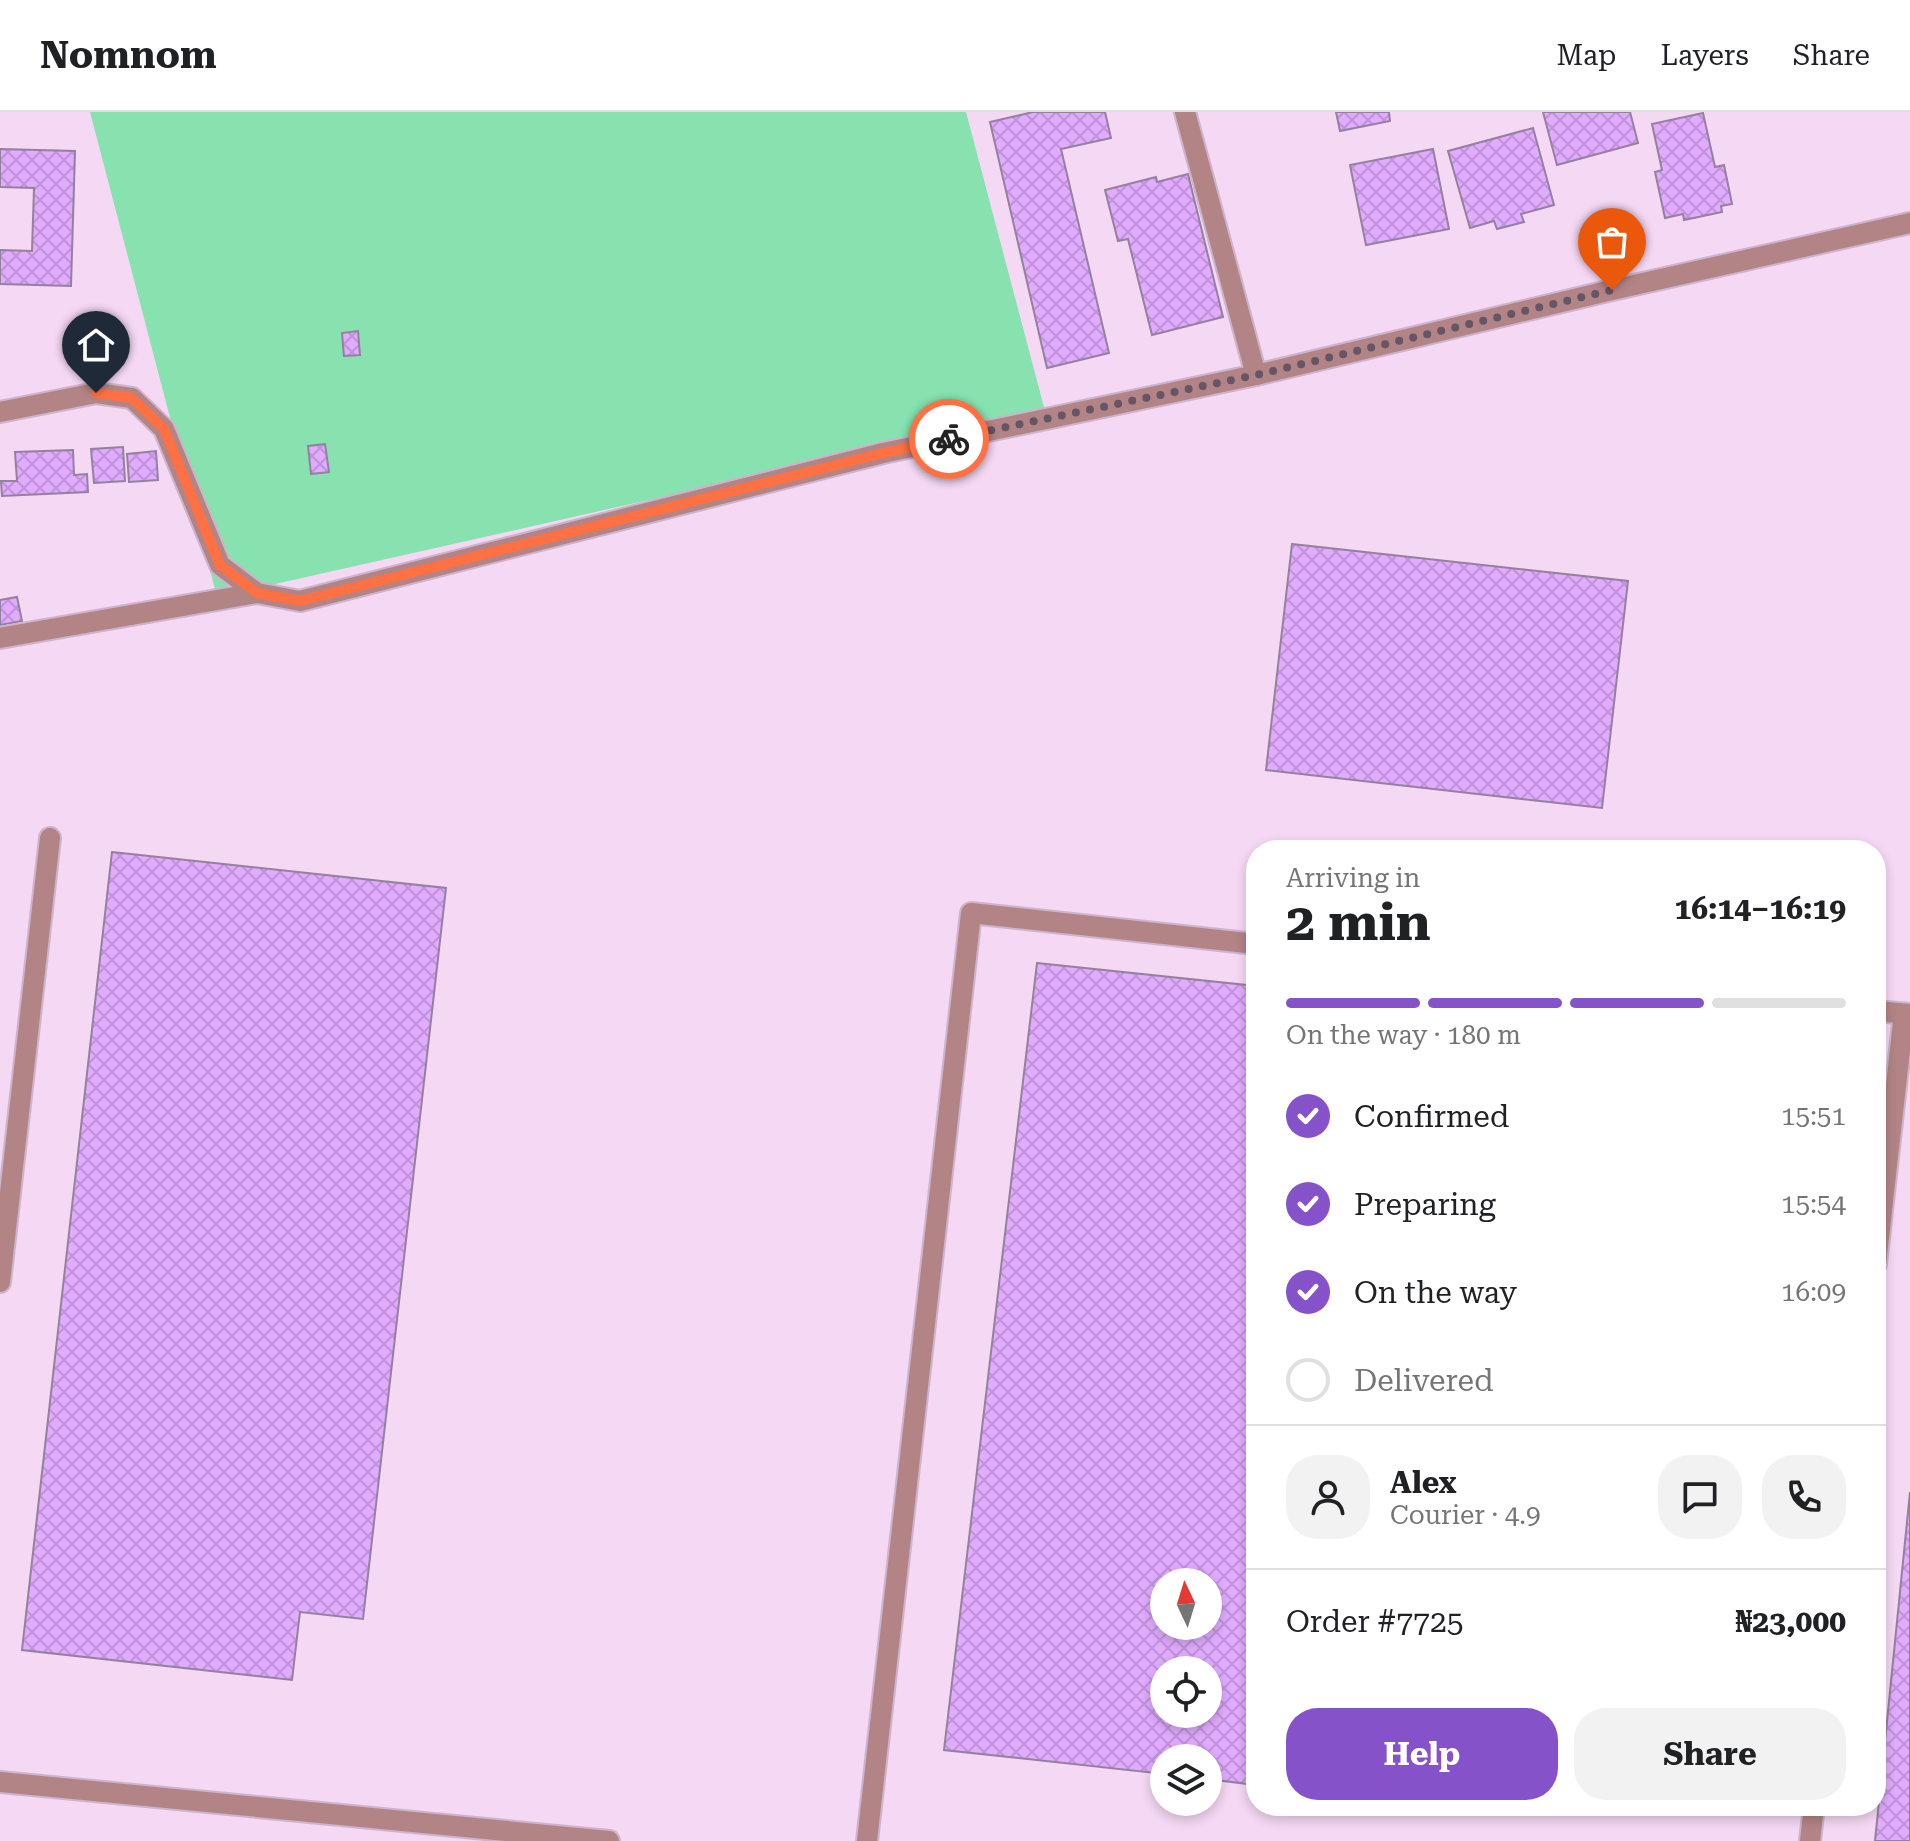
<!DOCTYPE html>
<meta charset="utf-8">
<style>
body{margin:0;font-family:"Roboto Serif",serif;background:#f2f2f2;color:#202124;height:100vh;display:flex;flex-direction:column;font-size:30px;white-space:nowrap}
*{box-sizing:border-box;margin:0}
p{font-size:26px;color:#757577}
.icon{flex:none;width:44px;height:44px;fill:none;stroke:currentColor;stroke-width:2;stroke-linecap:round;stroke-linejoin:round}
.map{position:relative;flex:1;overflow:hidden}
.details{position:absolute;left:1246px;top:728px;width:640px;height:976px;display:flex;flex-direction:column;background:#fff;border-radius:32px;box-shadow:0 4px 12px #0003}
.details>*{flex:none}
.needle{width:52px;rotate:356deg}
.controls{position:absolute;left:1150px;top:1456px;display:grid;gap:16px}
.controls a{display:grid;place-items:center;width:72px;height:72px;border-radius:50%;background:#fff;box-shadow:0 4px 12px #0003;font-size:40px}
.pin{position:absolute;display:grid;place-items:center;width:68px;height:68px;color:#fff;margin:-82px -34px;border-radius:50% 50% 50% 0;rotate:-45deg;box-shadow:0 0 8px #0007}
.pin .icon{rotate:45deg}
.courier{position:absolute;display:grid;place-items:center;width:80px;height:80px;margin:-40px;border:6px solid #ff7043;border-radius:50%;background:#fff;color:#222;box-shadow:0 2px 10px #0007}
.summary em{font-style:normal;font-weight:700}
.summary div{display:flex;flex-direction:column-reverse}
.summary{display:flex;align-items:center;justify-content:space-between;height:136px;padding:0 40px}
h1{font-size:52px;font-weight:700;line-height:60px}
.bar{display:grid;grid-template-columns:repeat(4,1fr);gap:12px 8px;align-content:center;height:96px;padding:0 40px}
.bar i{height:10px;border-radius:6px;background:#e0e0e0}
.bar .active{background:#8652ca}
.bar p{grid-column:span 4}
.line{display:flex;align-items:center;gap:20px;padding:0 40px;border-top:2px solid #e0e0e0}
.line div{flex:1}
.round{display:grid;place-items:center;flex:none;width:84px;height:84px;border-radius:32px;background:#f2f2f2}
ol{padding:0 40px;list-style:none}
li{display:flex;align-items:center;gap:24px;height:88px}
li p{margin-inline-start:auto}
li .icon{padding:8px;border-radius:50%;background:#8652ca;color:#fff;stroke-width:4}
li:last-child{color:#757577}
li i{width:44px;height:44px;border:4px solid #e0e0e0;border-radius:50%}
.action{display:flex;gap:16px;margin-top:auto;padding:16px 40px}
.action a{flex:1;height:92px;border-radius:32px;background:#8652ca;color:#fff;font-size:32px;font-weight:700;line-height:92px;text-align:center}
.action a+a{background:#f2f2f2;color:#202124}
header{display:flex;align-items:center;gap:48px;box-sizing:border-box;height:112px;padding:0 40px;background:#fff;border-bottom:2px solid #e0e0e0}
header strong{font-size:38px}
nav{display:flex;gap:44px;margin-inline-start:auto;font-size:28px}
.map>svg:first-child{display:block}
.green{fill:#87e2b0}
.building{fill:url(#building-cross-hatch);stroke:#94819e;stroke-width:2;fill-rule:evenodd}
.lines{fill:none;stroke-linecap:round;stroke-linejoin:round}
.service-casing{stroke:#cdb4cc;stroke-width:24}
.minor-casing{stroke:#cdb4cc;stroke-width:24}
.tertiary-casing{stroke:#cdb4cc;stroke-width:24}
.service{stroke:#b38486;stroke-width:20}
.minor{stroke:#b38486;stroke-width:20}
.tertiary{stroke:#b38486;stroke-width:20}
.done{stroke:#655565;stroke-width:8;stroke-dasharray:0 14.4}
.route{stroke:#ff7043;stroke-width:10}
</style>
<header>
<strong>Nomnom</strong>
<nav><a>Map</a><a>Layers</a><a>Share</a></nav>
</header>
<div class="map">
<svg width="1910" height="1729" viewBox="0 0 1910 1729">
<defs>
<pattern id="building-cross-hatch" width="8" height="8" patternUnits="userSpaceOnUse" patternTransform="scale(2)"><rect width="8" height="8" fill="#e1abff"/><path d="M0 0l8 8M0 8l8-8" fill="none" stroke="#c092da"/></pattern>
</defs>
<rect width="100%" height="100%" fill="#f5d8f4"/>
<path class="green" d="M90,0H966L1045,299L217,485Z"/>
<g class="building">
<path d="M1033,0H1105L1111,26L1061,37L1109,241L1047,256L990,10Z"/>
<path d="M1336,0H1389L1390,9L1340,19Z"/>
<path d="M1543,0H1630L1638,31L1557,53Z"/>
<path d="M1703,1L1715,55L1724,53L1732,92L1721,94L1722,100L1684,108L1683,102L1665,106L1655,60L1662,58L1652,12Z"/>
<path d="M1533,16L1554,93L1521,102L1524,110L1497,117L1494,109L1470,116L1448,39Z"/>
<path d="M0,37L75,39L71,174L0,172V138L32,139L34,76L0,75Z"/>
<path d="M1433,37L1449,117L1366,133L1350,53Z"/>
<path d="M1188,62L1223,205L1152,223L1128,127L1118,129L1105,78L1156,65L1157,70Z"/>
<path d="M112,215L115,245L81,248L79,217Z"/>
<path d="M358,219L360,243L344,244L342,221Z"/>
<path d="M325,332L329,360L311,362L308,334Z"/>
<path d="M123,335L125,369L94,371L91,337Z"/>
<path d="M73,338L74,363L87,362L88,380L2,384L1,369H17L15,340Z"/>
<path d="M156,339L158,368L129,370L127,342Z"/>
<path d="M1292,432L1628,469L1602,696L1266,658Z"/>
<path d="M17,485L22,509L0,513V488Z"/>
<path d="M112,740L446,776L363,1507L300,1500L292,1568L22,1538Z"/>
<path d="M1037,851L1256,874V1673L1208,1667V1646H1164V1662L944,1638ZM1164,1470H1208V1514H1164ZM1164,1558H1208V1602H1164Z"/>
<path d="M1910,1380V1729H1875Z"/>
</g>
<g class="lines">
<g class="service-casing">
<g id="service">
<path d="M0,526L257,481"/>
<path d="M1876,899L1910,902"/>
<path d="M1876,1152L1904,902"/>
<path d="M0,1170L50,726"/>
<path d="M0,1670L609,1729"/>
<path d="M867,1729L971,801L1256,832"/>
<path d="M1810,1729L1814,1694"/>
</g>
</g>
<g class="minor-casing">
<path id="minor" d="M1185,0L1256,263"/>
</g>
<g class="tertiary-casing">
<path id="tertiary" d="M0,300L96,281L132,286L164,317L220,453L257,481L300,489L883,341L1256,263L1612,178L1910,111"/>
</g>
<use href="#service" class="service"/>
<use href="#minor" class="minor"/>
<use href="#tertiary" class="tertiary"/>
</g>
<g class="lines">
<path class="done" d="M949,327L1256,263L1612,178"/>
<path class="route" d="M96,281L132,286L164,317L220,453L257,481L300,489L883,341L949,327"/>
</g>
</svg>
<div class="controls">
<a><svg class="needle" viewBox="-14 -14 28 28"><path d="M0-13l5 13h-10z" fill="#e53935"/><path d="M0 13l5-13h-10z" fill="#757577"/></svg></a>
<a><svg class="icon" aria-label="locate" viewBox="0 0 24 24"><circle cx="12" cy="12" r="6"/><path d="M12 2v4M12 18v4M2 12h4M18 12h4"/></svg></a>
<a><svg class="icon" aria-label="layers" viewBox="0 0 24 24"><path d="M12 4l9 5-9 5-9-5zM3 14l9 5 9-5"/></svg></a>
</div>
<div class="pin" style="left:1612px;top:178px;background:#ea580c"><svg class="icon" aria-label="bag" viewBox="0 0 24 24"><path d="M5 8h14l-1 12H6zM9 8a3 3 0 0 1 6 0"/></svg></div>
<div class="pin" style="left:96px;top:281px;background:#1f2937"><svg class="icon" aria-label="home" viewBox="0 0 24 24"><path d="M3 11l9-7 9 7M6 9v11h12V9"/></svg></div>
<div class="courier" style="left:949px;top:327px"><svg class="icon" aria-label="bike" viewBox="0 0 24 24"><circle cx="6" cy="16" r="4"/><circle cx="18" cy="16" r="4"/><path d="M6 16l4-8h5l3 8M10 8l3 8H6M13 5h3"/></svg></div>
<section class="details">
<div class="summary"><div><h1>2 min</h1><p>Arriving in</p></div><em>16:14–16:19</em></div>
<div class="bar"><i class="active"></i><i class="active"></i><i class="active"></i><i></i><p>On the way · 180 m</p></div>
<ol>
<li><svg class="icon" aria-label="check" viewBox="0 0 24 24"><path d="M5 12l5 5 9-10"/></svg>Confirmed<p>15:51</p></li>
<li><svg class="icon" aria-label="check" viewBox="0 0 24 24"><path d="M5 12l5 5 9-10"/></svg>Preparing<p>15:54</p></li>
<li><svg class="icon" aria-label="check" viewBox="0 0 24 24"><path d="M5 12l5 5 9-10"/></svg>On the way<p>16:09</p></li>
<li><i></i>Delivered</li>
</ol>
<div class="line" style="height:144px"><a class="round"><svg class="icon" aria-label="person" viewBox="0 0 24 24"><circle cx="12" cy="8" r="4"/><path d="M4 21q1-7 8-7t8 7"/></svg></a><div><b>Alex</b><p>Courier · 4.9</p></div><a class="round"><svg class="icon" aria-label="chat" viewBox="0 0 24 24"><path d="M4 5h16v11H9l-5 4z"/></svg></a><a class="round"><svg class="icon" aria-label="phone" viewBox="0 0 24 24"><path d="M5 4h4l2 5-3 2q2 4 5 5l2-3 5 2v4C11 20 4 13 5 4z"/></svg></a></div>
<div class="line" style="height:104px"><div>Order #7725</div><b>₦23,000</b></div>
<div class="action"><a>Help</a><a>Share</a></div>
</section>
</div>
